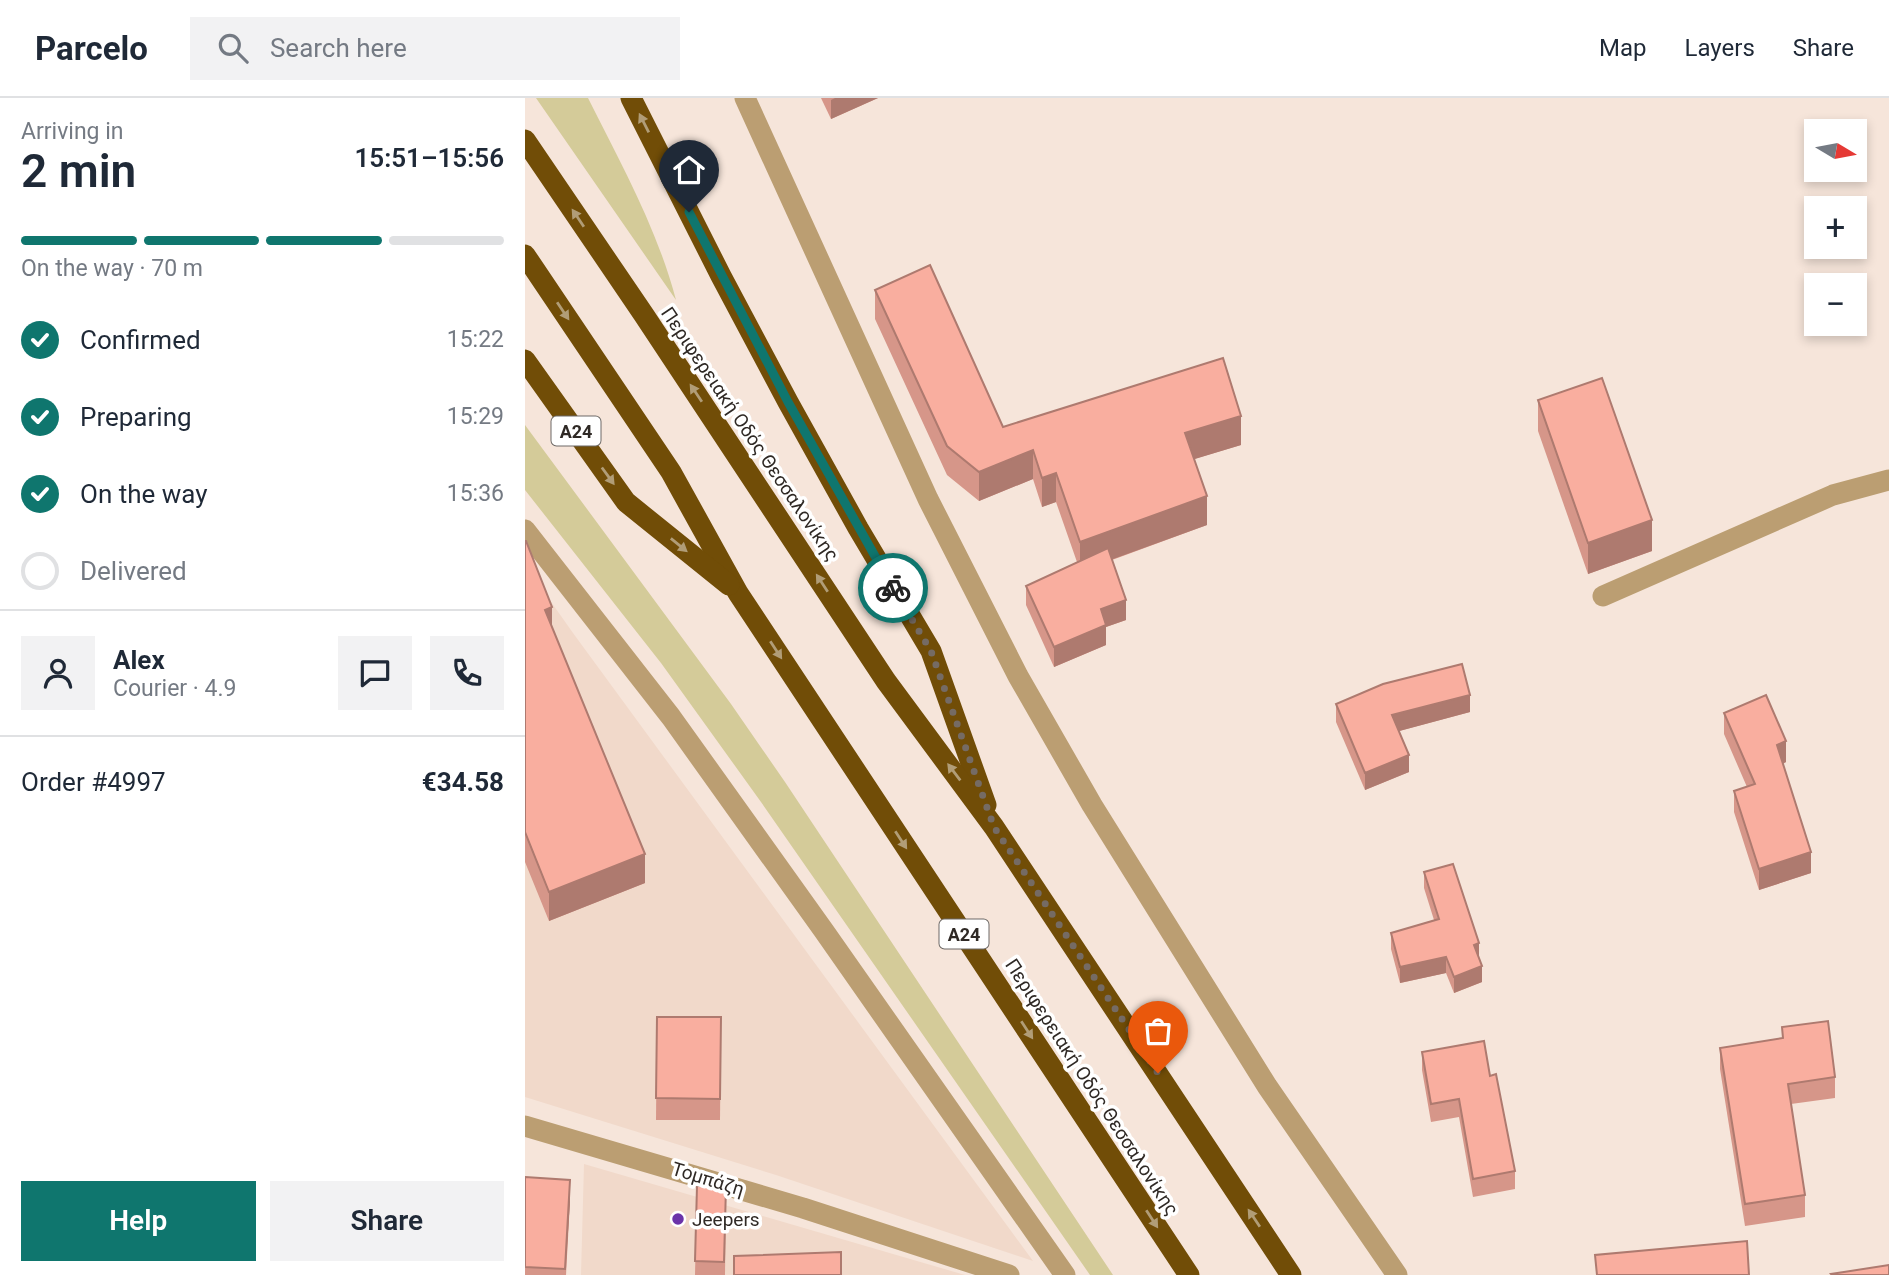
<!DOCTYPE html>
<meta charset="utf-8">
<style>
body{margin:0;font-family:Roboto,sans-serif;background:#f2f2f3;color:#1f2937;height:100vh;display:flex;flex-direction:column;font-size:26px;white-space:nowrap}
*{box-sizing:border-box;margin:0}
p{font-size:23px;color:#747a83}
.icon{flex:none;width:38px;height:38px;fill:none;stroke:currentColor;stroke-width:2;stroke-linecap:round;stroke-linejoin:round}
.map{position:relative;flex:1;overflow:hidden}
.sheet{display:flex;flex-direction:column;background:#fff;width:525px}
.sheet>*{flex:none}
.needle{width:46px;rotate:100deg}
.buttons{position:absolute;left:1279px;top:21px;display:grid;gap:14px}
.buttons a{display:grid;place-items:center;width:63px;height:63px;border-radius:0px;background:#fff;box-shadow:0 4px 10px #0003;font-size:35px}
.pin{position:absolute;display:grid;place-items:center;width:60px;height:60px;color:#fff;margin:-72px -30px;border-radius:50% 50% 50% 0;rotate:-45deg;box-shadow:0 0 7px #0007}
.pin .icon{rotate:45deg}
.courier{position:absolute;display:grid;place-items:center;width:70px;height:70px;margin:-35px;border:5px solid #0f766e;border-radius:50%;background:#fff;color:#222;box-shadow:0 2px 9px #0007}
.head em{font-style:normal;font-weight:600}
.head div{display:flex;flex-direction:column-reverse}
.head{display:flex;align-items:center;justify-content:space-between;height:119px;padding:0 21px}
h1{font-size:46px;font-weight:600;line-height:52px}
.bar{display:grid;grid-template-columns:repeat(4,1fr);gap:10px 7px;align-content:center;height:84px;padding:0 21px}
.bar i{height:9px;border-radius:5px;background:#e0e1e3}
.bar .on{background:#0f766e}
.bar p{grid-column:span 4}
.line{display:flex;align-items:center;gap:18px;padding:0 21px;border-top:2px solid #e0e1e3}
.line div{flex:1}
.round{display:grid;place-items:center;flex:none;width:74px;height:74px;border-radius:0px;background:#f2f2f3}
ol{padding:0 21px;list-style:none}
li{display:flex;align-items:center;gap:21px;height:77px}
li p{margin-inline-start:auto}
li .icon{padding:7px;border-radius:50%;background:#0f766e;color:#fff;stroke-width:4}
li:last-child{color:#747a83}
li i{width:38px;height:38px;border:4px solid #e0e1e3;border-radius:50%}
.primary-button{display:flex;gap:14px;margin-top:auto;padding:14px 21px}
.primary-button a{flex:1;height:80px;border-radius:0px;background:#0f766e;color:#fff;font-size:28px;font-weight:600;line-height:80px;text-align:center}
.primary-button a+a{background:#f2f2f3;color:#1f2937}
header{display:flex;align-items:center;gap:42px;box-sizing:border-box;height:98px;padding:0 35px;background:#fff;border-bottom:2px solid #e0e1e3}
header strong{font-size:33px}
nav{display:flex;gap:38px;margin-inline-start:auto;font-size:24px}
.search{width:490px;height:63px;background:#f2f2f3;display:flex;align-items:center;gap:18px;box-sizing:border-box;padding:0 24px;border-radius:0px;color:#747a83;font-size:26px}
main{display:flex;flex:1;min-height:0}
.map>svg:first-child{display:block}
.built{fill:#f1d9ca}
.green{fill:#d4cb99}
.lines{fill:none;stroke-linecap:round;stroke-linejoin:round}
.minor{stroke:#bb9e72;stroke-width:21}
.highway{stroke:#714d07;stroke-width:21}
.wall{fill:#d69689}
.shaded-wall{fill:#ae7a6f}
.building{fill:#f9ae9f;stroke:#ae7a6f;stroke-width:2}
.oneway{fill:#b19d77}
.done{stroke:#756b64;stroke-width:7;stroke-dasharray:0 12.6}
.route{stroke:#0f766e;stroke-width:9}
.poi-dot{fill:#6b33a9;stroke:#fff;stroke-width:2.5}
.labels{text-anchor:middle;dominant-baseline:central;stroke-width:7;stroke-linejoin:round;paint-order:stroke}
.shield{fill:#fff;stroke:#6d6966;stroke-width:2}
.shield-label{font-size:18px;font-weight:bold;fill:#2f2925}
.street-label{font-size:19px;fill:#2f2925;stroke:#fff}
.poi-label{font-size:19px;fill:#2f2925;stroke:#fff;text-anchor:start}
</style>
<header>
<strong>Parcelo</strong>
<div class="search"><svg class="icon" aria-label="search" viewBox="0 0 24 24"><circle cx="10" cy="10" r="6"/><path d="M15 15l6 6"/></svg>Search here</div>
<nav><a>Map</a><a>Layers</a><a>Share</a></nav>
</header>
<main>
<section class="sheet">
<div class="head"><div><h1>2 min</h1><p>Arriving in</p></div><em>15:51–15:56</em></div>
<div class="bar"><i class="on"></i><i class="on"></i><i class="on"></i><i></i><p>On the way · 70 m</p></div>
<ol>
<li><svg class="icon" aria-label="check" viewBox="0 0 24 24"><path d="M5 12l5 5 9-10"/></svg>Confirmed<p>15:22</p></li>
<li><svg class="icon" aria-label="check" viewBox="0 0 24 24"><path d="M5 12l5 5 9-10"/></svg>Preparing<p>15:29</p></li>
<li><svg class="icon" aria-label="check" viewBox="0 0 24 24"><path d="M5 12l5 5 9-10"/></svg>On the way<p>15:36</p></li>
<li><i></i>Delivered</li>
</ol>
<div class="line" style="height:126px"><a class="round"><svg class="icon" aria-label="person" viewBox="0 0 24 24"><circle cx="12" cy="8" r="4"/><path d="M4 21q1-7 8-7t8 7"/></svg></a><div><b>Alex</b><p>Courier · 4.9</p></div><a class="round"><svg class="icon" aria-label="chat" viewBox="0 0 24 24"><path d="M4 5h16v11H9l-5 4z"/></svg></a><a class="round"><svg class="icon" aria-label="phone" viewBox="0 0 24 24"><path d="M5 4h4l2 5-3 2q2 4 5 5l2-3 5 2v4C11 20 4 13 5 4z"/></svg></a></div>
<div class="line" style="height:91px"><div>Order #4997</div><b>€34.58</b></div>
<div class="primary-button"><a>Help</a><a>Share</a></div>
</section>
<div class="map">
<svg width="1364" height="1177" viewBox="0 0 1364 1177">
<rect width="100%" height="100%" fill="#f6e5da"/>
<g class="built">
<path d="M0,467L48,535L508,1163L251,1077L0,999Z"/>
<path d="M59,1066L440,1177H56Z"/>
</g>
<g class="green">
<path d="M11,0H63C96,66 132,130 151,202Z"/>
<path d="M0,327L206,606L260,684L588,1177H565L236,704L136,565L0,392Z"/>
</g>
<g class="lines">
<g class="minor">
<path d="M220,0L403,401L493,578L567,707L742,988L872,1177"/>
<path d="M0,432L146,619L299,833L540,1177"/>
<path d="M1078,498L1308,397L1364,382"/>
<path d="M0,1028L278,1110L484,1177"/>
</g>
<g class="highway">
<path d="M106,0L196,178L263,304L333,430L406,553L461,707"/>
<path d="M0,42L119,217L361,583L469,729L766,1177"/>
<path d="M0,157L146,374L213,495L664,1177"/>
<path d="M0,262L101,404L204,487"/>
</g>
</g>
<g class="wall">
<path d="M296,0H353L306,21Z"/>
<path d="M350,192L478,329L716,347L669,361L682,427L587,462L601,522L581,529V547L529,569L501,507V488L552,464L531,404L517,409L508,381L454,403L422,377L350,221Z"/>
<path d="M1013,302L1127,453L1063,476L1013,333Z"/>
<path d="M0,443L27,530L120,785L24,823L0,764Z"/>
<path d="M811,606L945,614L874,633L884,674L840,692L811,624Z"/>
<path d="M1199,615L1261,664L1258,666L1286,775L1234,792L1209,714V693L1222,689L1199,636Z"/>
<path d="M899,774L954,861L957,884L929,895L921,875L875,885L866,851V835L909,822L899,790Z"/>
<path d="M132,919H196L195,1022H131Z"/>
<path d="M1257,929L1310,979V1000L1266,1006L1280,1097V1119L1220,1128L1195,971V950L1257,940Z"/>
<path d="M897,954L965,978L990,1073V1091L948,1099L934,1019L906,1024L897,972Z"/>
<path d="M0,1079L45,1103L41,1177H0Z"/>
<path d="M172,1088H201L200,1177H170Z"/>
</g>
<g class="shaded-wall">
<path d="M310,0H353L306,21V2Z"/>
<path d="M716,318V347L660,364V335Z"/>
<path d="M508,352V381L454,403V374Z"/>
<path d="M531,375V404L517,409V380Z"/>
<path d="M682,398V427L555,473V444Z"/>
<path d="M1127,422V453L1063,476V445Z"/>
<path d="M601,502V522L581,529V547L529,569V549L576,511Z"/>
<path d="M27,509V538L20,512Z"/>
<path d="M945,597V614L867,635V617Z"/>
<path d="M1261,643V664L1252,668V647Z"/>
<path d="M884,657V674L840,692V675Z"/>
<path d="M1286,754V775L1234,792V771Z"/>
<path d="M120,756V785L24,823V794Z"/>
<path d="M954,845V861L949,847Z"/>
<path d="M921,859V875L875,885V869Z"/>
<path d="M957,868V884L929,895V879Z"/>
<path d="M45,1082V1103L40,1177Z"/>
</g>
<g class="building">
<path d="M405,167L478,329L698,260L716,318L660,335L682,398L555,444L531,375L517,380L508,352L454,374L422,348L350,192Z"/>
<path d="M1077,280L1127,422L1063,445L1013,302Z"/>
<path d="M0,443H1L27,509L20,512L120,756L24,794L0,734Z"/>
<path d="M583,450L601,502L576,511L581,527L529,549L501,488Z"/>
<path d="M937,566L945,597L867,617L884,657L840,675L811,606L858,586Z"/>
<path d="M1241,597L1261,643L1252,647L1286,754L1234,771L1209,693L1230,686L1199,615Z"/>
<path d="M928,766L954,845L949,847L957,868L929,879L921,859L875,869L866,835L914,821L899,774Z"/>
<path d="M132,919H196L195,1001L131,1000Z"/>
<path d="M1303,923L1310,979L1263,986L1280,1097L1220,1106L1195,950L1258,940L1257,929Z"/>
<path d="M959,943L965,978L971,976L990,1073L948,1081L934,1001L906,1006L897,954Z"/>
<path d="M0,1079L45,1082L40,1171L0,1169Z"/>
<path d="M172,1088H201L199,1164L170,1163Z"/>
<path d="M1222,1143L1224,1177H1072L1070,1157Z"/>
<path d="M316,1154V1177H209V1158Z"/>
<path d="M1364,1167V1177H1307L1306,1176Z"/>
</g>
<defs><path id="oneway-solid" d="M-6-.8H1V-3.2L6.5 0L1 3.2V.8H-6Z" transform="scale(1.75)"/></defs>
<g class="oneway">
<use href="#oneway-solid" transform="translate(119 25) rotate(-117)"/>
<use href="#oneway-solid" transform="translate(53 120) rotate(-124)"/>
<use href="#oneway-solid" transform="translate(38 213) rotate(56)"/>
<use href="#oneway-solid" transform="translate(171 295) rotate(-124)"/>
<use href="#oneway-solid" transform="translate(83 378) rotate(54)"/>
<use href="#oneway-solid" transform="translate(154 447) rotate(39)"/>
<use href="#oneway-solid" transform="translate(297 485) rotate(-123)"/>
<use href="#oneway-solid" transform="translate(251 552) rotate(57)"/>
<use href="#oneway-solid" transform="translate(429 674) rotate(-127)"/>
<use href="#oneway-solid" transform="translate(376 742) rotate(57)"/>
<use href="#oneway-solid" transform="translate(502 932) rotate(57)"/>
<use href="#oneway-solid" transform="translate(729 1120) rotate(-124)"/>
<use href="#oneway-solid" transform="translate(627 1121) rotate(57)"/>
</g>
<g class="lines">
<path class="done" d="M368,490L406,553L469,729L633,975"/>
<path class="route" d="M164,114L263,304L368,490"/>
</g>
<circle class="poi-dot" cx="153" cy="1121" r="7"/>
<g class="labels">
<g class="shield">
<rect x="26.5" y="318.5" width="49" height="29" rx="5"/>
<rect x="414.5" y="821.5" width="49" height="29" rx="5"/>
</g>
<g class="shield-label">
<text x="51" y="333">Α24</text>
<text x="439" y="836">Α24</text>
</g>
<g class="street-label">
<text transform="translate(225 336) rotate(56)">Περιφερειακή Οδός Θεσσαλονίκης</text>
<text transform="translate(567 989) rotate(57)">Περιφερειακή Οδός Θεσσαλονίκης</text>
<text transform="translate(183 1081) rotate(17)">Τομπάζη</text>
</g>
<g class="poi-label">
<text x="167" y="1121">Jeepers</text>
</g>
</g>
</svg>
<div class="buttons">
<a><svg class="needle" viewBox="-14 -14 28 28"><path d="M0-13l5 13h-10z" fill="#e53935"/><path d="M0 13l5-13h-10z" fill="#747a83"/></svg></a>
<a>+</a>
<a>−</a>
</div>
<div class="pin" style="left:633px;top:975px;background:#ea580c"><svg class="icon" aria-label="bag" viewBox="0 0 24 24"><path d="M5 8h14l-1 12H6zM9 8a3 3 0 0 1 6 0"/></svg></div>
<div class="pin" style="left:164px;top:114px;background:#1f2937"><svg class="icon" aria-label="home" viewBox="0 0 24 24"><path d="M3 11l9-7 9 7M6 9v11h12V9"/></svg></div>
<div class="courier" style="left:368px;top:490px"><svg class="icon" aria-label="bike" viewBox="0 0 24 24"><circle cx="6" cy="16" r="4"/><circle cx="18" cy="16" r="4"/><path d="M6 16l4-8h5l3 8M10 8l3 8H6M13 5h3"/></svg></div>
</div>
</main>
